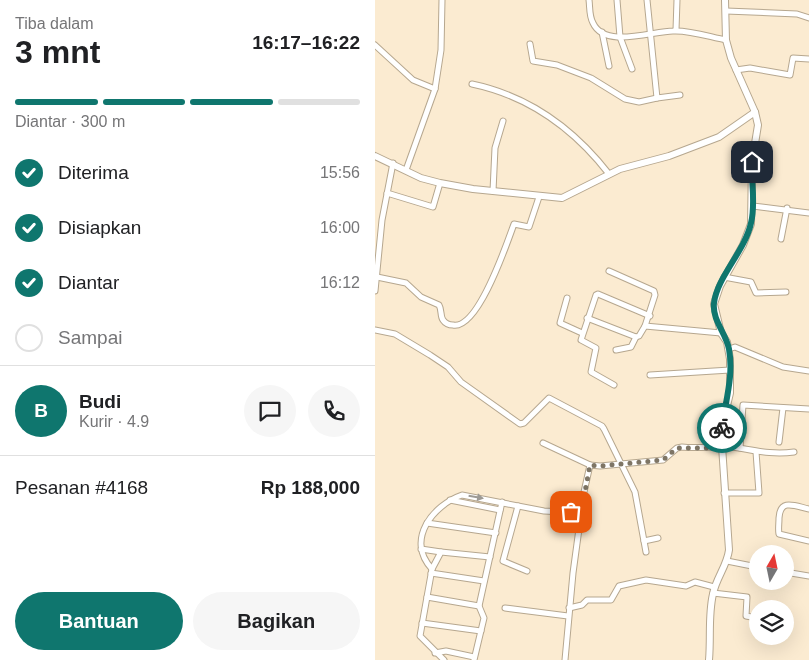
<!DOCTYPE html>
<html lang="id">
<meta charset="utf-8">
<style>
body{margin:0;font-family:Arial,sans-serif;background:#f6f6f6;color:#202124;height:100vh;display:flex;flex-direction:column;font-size:19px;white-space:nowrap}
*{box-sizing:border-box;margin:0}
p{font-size:16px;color:#757577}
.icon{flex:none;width:28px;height:28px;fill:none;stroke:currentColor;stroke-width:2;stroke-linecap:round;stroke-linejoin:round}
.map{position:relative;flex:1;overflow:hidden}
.sheet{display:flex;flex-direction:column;background:#fff;width:375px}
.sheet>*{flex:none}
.needle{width:32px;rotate:9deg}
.fabs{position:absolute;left:374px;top:545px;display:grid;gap:10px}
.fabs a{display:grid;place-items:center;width:45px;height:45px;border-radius:50%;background:#fff;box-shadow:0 5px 20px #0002;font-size:25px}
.pin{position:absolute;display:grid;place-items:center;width:42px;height:42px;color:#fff;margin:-21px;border-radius:10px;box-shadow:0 2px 8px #0006}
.courier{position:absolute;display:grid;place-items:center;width:50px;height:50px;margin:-25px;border:4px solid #0f766e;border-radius:50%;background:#fff;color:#222;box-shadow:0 1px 6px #0007}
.headline em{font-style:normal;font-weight:600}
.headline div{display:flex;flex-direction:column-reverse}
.headline{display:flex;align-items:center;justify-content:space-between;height:85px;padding:0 15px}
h1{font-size:32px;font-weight:600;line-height:38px}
.bar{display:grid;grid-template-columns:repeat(4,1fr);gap:8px 5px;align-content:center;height:60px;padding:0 15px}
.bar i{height:6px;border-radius:4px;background:#e0e0e0}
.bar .on{background:#0f766e}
.bar p{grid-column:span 4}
.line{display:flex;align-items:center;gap:12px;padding:0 15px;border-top:1px solid #e0e0e0}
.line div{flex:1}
.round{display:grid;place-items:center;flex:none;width:52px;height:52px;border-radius:26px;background:#f6f6f6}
ol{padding:0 15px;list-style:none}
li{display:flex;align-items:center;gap:15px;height:55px}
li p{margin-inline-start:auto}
li .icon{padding:5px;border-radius:50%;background:#0f766e;color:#fff;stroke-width:4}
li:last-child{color:#757577}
li i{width:28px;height:28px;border:2px solid #e0e0e0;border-radius:50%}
.action{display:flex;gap:10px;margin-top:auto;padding:10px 15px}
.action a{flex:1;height:58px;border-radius:30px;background:#0f766e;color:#fff;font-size:20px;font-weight:600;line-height:58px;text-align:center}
.action a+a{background:#f6f6f6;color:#202124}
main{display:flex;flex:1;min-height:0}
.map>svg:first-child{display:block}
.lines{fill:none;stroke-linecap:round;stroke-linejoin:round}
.minor-casing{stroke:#b6a78f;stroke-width:7}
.tertiary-casing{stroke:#b6a78f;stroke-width:8}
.minor{stroke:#fff;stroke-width:5}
.tertiary{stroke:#fff;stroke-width:6}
.oneway{fill:#9d9a95}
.done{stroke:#7e7565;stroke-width:5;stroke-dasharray:0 9}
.route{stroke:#0f766e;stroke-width:6}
</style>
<main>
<section class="sheet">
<div class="headline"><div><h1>3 mnt</h1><p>Tiba dalam</p></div><em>16:17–16:22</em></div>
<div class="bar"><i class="on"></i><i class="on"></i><i class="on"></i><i></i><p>Diantar · 300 m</p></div>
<ol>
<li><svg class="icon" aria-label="check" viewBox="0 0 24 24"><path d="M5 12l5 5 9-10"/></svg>Diterima<p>15:56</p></li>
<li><svg class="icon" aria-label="check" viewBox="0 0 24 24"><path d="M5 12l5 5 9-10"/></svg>Disiapkan<p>16:00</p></li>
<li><svg class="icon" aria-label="check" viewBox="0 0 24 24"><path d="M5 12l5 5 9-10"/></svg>Diantar<p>16:12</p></li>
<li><i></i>Sampai</li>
</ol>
<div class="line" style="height:90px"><b class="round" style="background:#0f766e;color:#fff">B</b><div><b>Budi</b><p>Kurir · 4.9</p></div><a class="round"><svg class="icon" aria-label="chat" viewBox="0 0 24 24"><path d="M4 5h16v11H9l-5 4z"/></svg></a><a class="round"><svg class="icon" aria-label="phone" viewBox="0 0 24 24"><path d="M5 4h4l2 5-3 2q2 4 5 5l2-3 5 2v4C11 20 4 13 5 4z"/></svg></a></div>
<div class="line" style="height:65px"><div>Pesanan #4168</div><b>Rp 188,000</b></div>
<div class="action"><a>Bantuan</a><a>Bagikan</a></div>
</section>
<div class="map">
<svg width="434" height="660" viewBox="0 0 434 660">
<rect width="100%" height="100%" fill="#fbebd1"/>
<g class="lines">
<g class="minor-casing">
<g id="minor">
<path d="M214,0C215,7 214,16 218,23C230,49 277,31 298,31C315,30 335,37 351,40"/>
<path d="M242,0L245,37L257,69"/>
<path d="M272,0L282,98L305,95"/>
<path d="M351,11L422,14L434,18"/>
<path d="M301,30L302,0"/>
<path d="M227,32L234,66"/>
<path d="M155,44L158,61L182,65L216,78L250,99L264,102L282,98"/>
<path d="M0,45L38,80L60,89"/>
<path d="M361,70L375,68L415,75L418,58L434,59"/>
<path d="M97,84C154,96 199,129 234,174"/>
<path d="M31,170L60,89L66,50L67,0"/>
<path d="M118,191L120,148L128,121"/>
<path d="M12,193L58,207L65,183"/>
<path d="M378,206L434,213"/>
<path d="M406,239L412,208"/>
<path d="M234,271L279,291L280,295L270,326"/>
<path d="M2,277L31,283L46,297L64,305C67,310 65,316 68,320C70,323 74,325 78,325C103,330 132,243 139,224L154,227L164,197"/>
<path d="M349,277L376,282L381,293L411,292"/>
<path d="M0,291L7,220L18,163"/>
<path d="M192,298L185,323L207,333"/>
<path d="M212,318L261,337L264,336L270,326L346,333"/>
<path d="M0,330L20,334L55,355L73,367L86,382L145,424L149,423L174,398L227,426L229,429L260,492L271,552"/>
<path d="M354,349L360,347L408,367L434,371"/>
<path d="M241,350L256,347L261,337"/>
<path d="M275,375L355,370"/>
<path d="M239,385L216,372L221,348L206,340L221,295L223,294L275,316"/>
<path d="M404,442L408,408"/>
<path d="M168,443L215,465"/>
<path d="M365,448L368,405L434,409"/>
<path d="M349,493H384L381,452"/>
<path d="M75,500L125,510"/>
<path d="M143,506L128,561L152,571"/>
<path d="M434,509C420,506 405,498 404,518C404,524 403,529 404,534L434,541"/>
<path d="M52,523L121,533"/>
<path d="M269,541L283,538"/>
<path d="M46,549L66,552"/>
<path d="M352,561L382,567"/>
<path d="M57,569C30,540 58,505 87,495L169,511L207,513"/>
<path d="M410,572L434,576"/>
<path d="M56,573L109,581"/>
<path d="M338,593L372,597L371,616L382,618"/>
<path d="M52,597L104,606"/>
<path d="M130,608L193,616"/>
<path d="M194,608L207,605L212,600H236L244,586L271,580L311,586L320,582L339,587"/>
<path d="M47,623L106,631"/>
<path d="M60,653L71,651L99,657"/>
<path d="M69,660L45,636L57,569L66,552L115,557"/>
<path d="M99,660L109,618L104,606L127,502"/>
<path d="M190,660L198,573L209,492L215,465L225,466L288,460L302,448L307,447C326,449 345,445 364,448C382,451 399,455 419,452"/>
</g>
</g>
<g class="tertiary-casing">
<g id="tertiary">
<path d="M0,156L46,178L65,183L98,189L187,198L245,169L294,156L344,137L380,112"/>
<path d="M334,660C336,638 333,615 338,594C341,578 352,566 354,550L346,431L355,393V359L352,342L346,333L339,304L345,286L368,245L376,224L377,162L383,125L380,112L356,58L351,40L350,0"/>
</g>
</g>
<use href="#minor" class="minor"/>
<use href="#tertiary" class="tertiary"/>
</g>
<defs><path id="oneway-solid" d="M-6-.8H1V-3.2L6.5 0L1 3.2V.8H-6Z" transform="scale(1.25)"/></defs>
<use class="oneway" href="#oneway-solid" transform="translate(101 497) rotate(10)"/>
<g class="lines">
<path class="done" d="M196,512L206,513L215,465L225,466L288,460L302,448H346L347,428"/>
<path class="route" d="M347,428C350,402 359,376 354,349C351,333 337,320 339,303C342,277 370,251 376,223C381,204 376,182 377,162"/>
</g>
</svg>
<div class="fabs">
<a><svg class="needle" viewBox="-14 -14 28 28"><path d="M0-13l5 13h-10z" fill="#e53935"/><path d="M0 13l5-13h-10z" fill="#757577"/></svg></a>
<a><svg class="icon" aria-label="layers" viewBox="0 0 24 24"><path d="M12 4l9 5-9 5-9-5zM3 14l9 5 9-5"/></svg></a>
</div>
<div class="pin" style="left:196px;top:512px;background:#ea580c"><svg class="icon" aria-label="bag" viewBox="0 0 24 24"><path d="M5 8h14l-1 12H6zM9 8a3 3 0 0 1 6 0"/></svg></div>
<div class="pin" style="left:377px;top:162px;background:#1f2937"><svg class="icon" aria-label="home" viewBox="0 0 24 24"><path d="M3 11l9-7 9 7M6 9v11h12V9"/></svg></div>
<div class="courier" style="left:347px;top:428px"><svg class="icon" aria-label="bike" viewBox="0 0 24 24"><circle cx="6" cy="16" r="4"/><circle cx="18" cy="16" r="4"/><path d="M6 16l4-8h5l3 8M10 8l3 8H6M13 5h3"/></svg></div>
</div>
</main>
